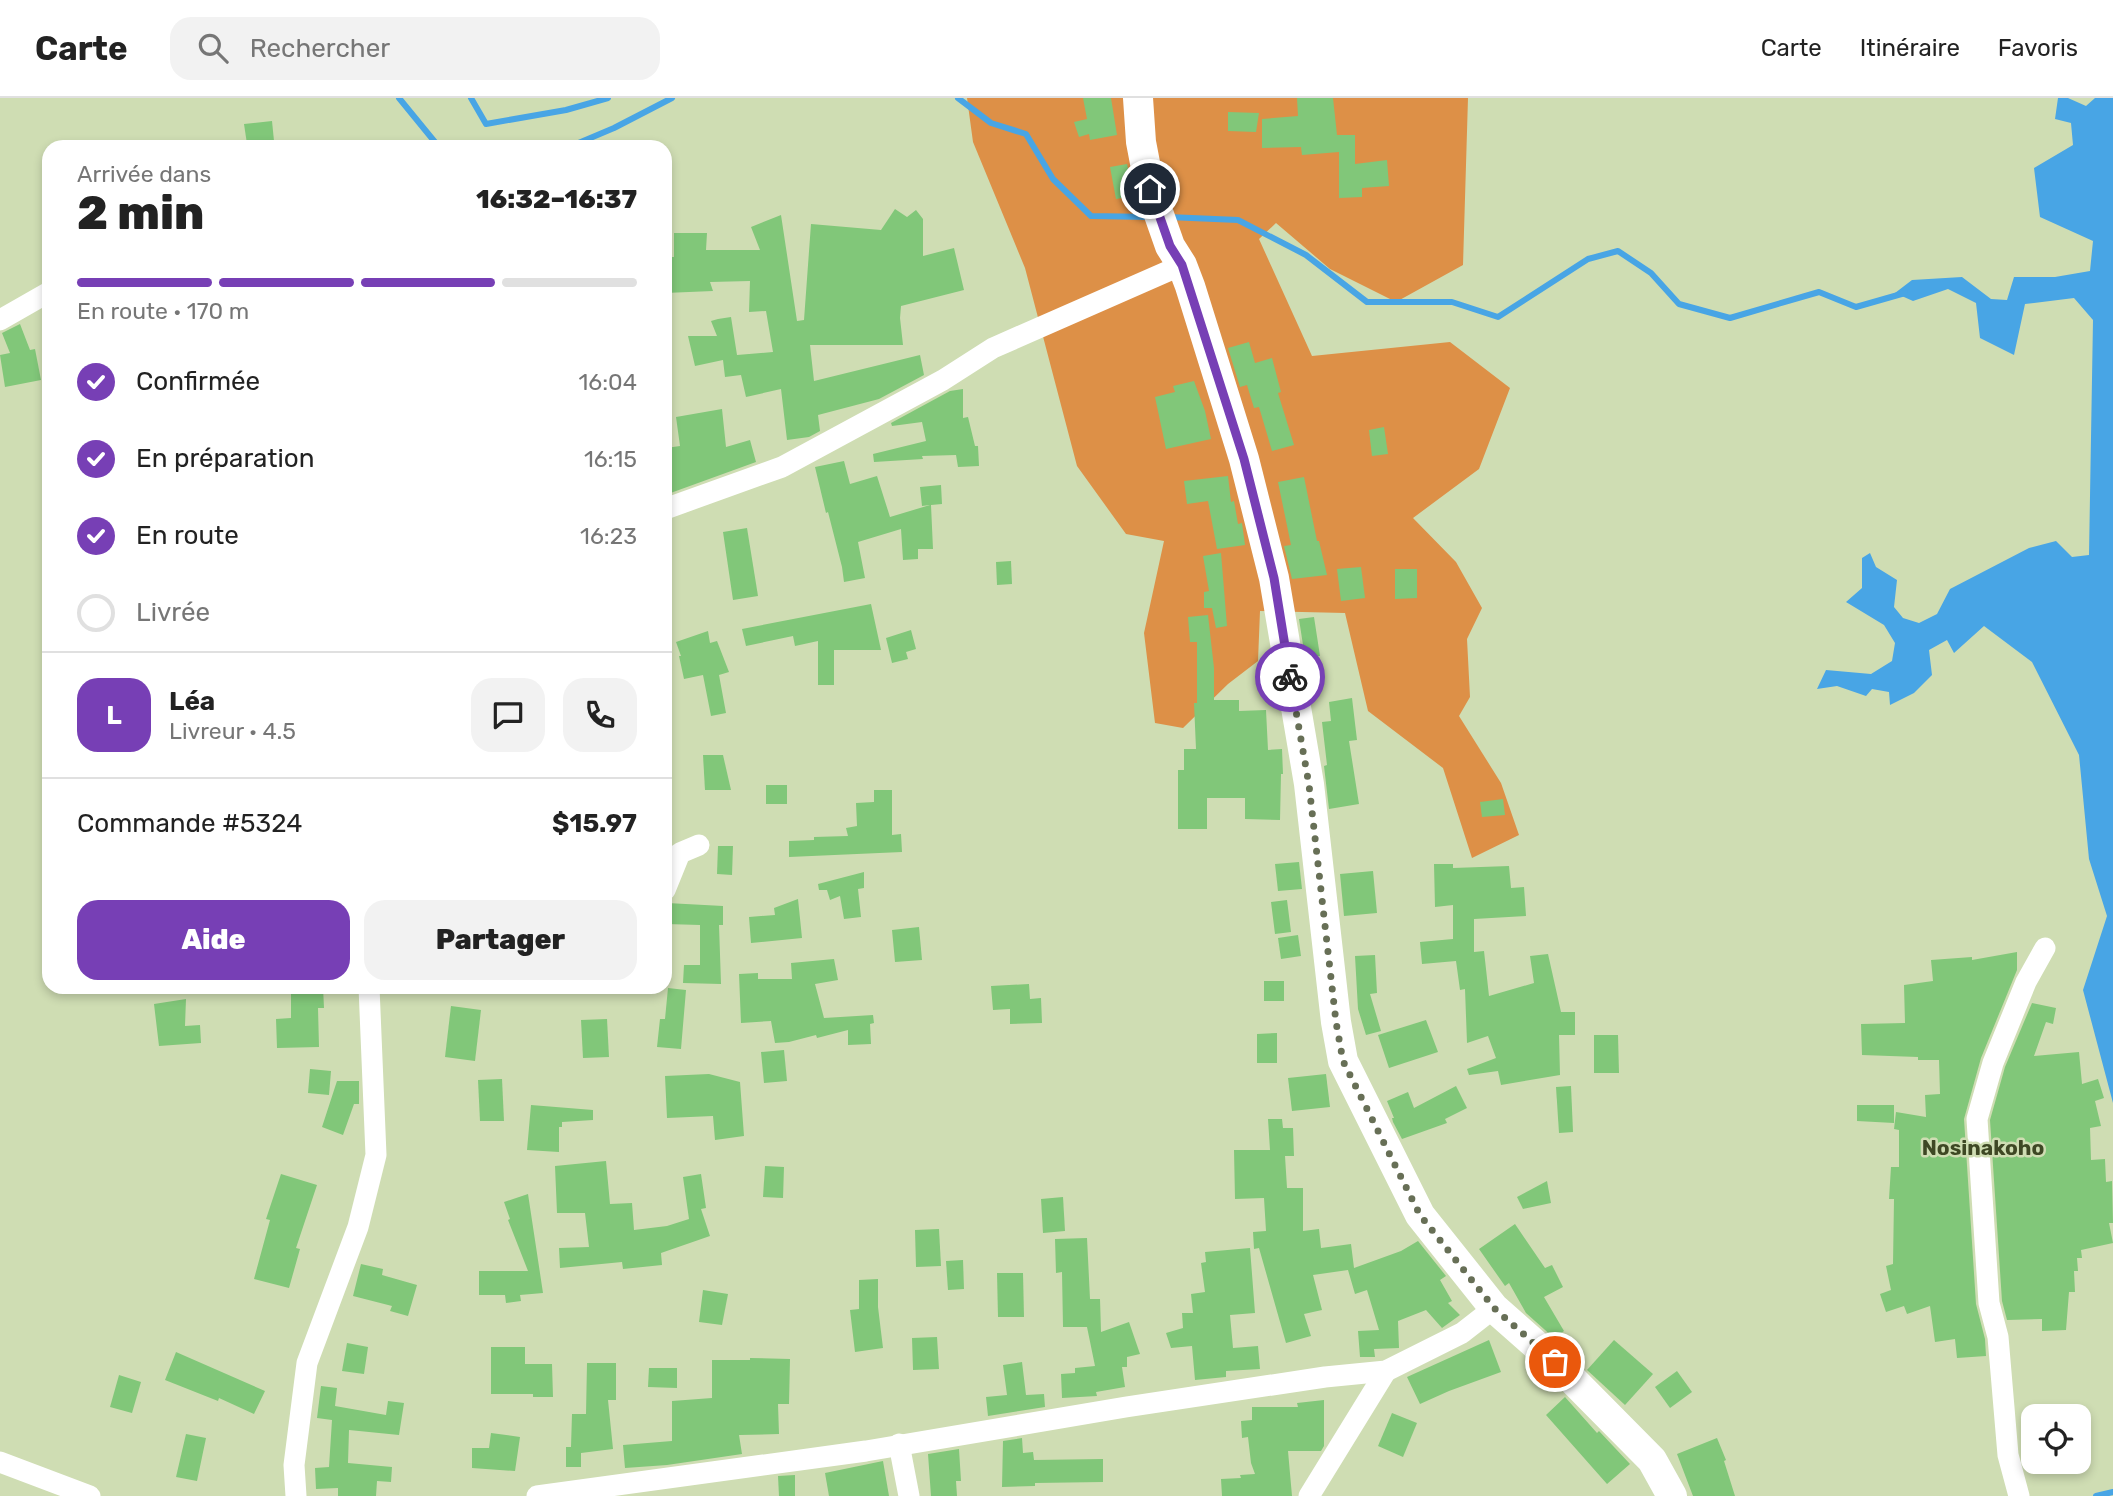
<!DOCTYPE html>
<html lang="fr">
<meta charset="utf-8">
<style>
body{margin:0;font-family:Rubik,sans-serif;background:#f2f2f2;color:#222;height:100vh;display:flex;flex-direction:column;font-size:26px;white-space:nowrap}
*{box-sizing:border-box;margin:0}
p{font-size:23px;color:#767676}
.icon{flex:none;width:38px;height:38px;fill:none;stroke:currentColor;stroke-width:2;stroke-linecap:round;stroke-linejoin:round}
.map{position:relative;flex:1;overflow:hidden}
.drawer{position:absolute;left:42px;top:42px;width:630px;height:854px;display:flex;flex-direction:column;background:#fff;border-radius:21px;box-shadow:0 4px 10px #0003}
.drawer>*{flex:none}
.controls{position:absolute;left:2021px;top:1306px;display:grid;gap:14px}
.controls a{display:grid;place-items:center;width:70px;height:70px;border-radius:14px;background:#fff;box-shadow:0 4px 10px #0003;font-size:35px}
.pin{position:absolute;display:grid;place-items:center;width:60px;height:60px;color:#fff;margin:-30px;border:4px solid #fff;border-radius:50%;box-shadow:0 2px 7px #0007}
.courier{position:absolute;display:grid;place-items:center;width:70px;height:70px;margin:-35px;border:5px solid #773fb5;border-radius:50%;background:#fff;color:#222;box-shadow:0 2px 9px #0007}
.overview em{font-style:normal;font-weight:800}
.overview div{display:flex;flex-direction:column-reverse}
.overview{display:flex;align-items:center;justify-content:space-between;height:119px;padding:0 35px}
h1{font-size:46px;font-weight:800;line-height:52px}
.bar{display:grid;grid-template-columns:repeat(4,1fr);gap:10px 7px;align-content:center;height:84px;padding:0 35px}
.bar i{height:9px;border-radius:5px;background:#e0e0e0}
.bar .active{background:#773fb5}
.bar p{grid-column:span 4}
.line{display:flex;align-items:center;gap:18px;padding:0 35px;border-top:2px solid #e0e0e0}
.line div{flex:1}
.round{display:grid;place-items:center;flex:none;width:74px;height:74px;border-radius:21px;background:#f2f2f2}
ol{padding:0 35px;list-style:none}
li{display:flex;align-items:center;gap:21px;height:77px}
li p{margin-inline-start:auto}
li .icon{padding:7px;border-radius:50%;background:#773fb5;color:#fff;stroke-width:4}
li:last-child{color:#767676}
li i{width:38px;height:38px;border:4px solid #e0e0e0;border-radius:50%}
.button{display:flex;gap:14px;margin-top:auto;padding:14px 35px}
.button a{flex:1;height:80px;border-radius:21px;background:#773fb5;color:#fff;font-size:28px;font-weight:800;line-height:80px;text-align:center}
.button a+a{background:#f2f2f2;color:#222}
header{display:flex;align-items:center;gap:42px;box-sizing:border-box;height:98px;padding:0 35px;background:#fff;border-bottom:2px solid #e0e0e0}
header strong{font-size:33px}
nav{display:flex;gap:38px;margin-inline-start:auto;font-size:24px}
.search{width:490px;height:63px;background:#f2f2f2;display:flex;align-items:center;gap:18px;box-sizing:border-box;padding:0 24px;border-radius:21px;color:#767676;font-size:26px}
.map>svg:first-child{display:block}
.forest{fill:#dd9047}
.water{fill:#48a5e5}
.lines{fill:none;stroke-linecap:round;stroke-linejoin:round}
.stream{stroke:#48a5e5;stroke-width:6}
.building{fill:#81c779}
.street{stroke:#fff;stroke-width:21}
.secondary{stroke:#fff;stroke-width:30}
.done{stroke:#676f56;stroke-width:7;stroke-dasharray:0 12.6}
.route{stroke:#773fb5;stroke-width:9}
.labels{text-anchor:middle;dominant-baseline:central;stroke-width:5;stroke-linejoin:round;paint-order:stroke}
.neighbourhood-label{font-size:21px;font-weight:bold;fill:#3e4824;stroke:#cfddb3}
</style>
<header>
<strong>Carte</strong>
<div class="search"><svg class="icon" aria-label="search" viewBox="0 0 24 24"><circle cx="10" cy="10" r="6"/><path d="M15 15l6 6"/></svg>Rechercher</div>
<nav><a>Carte</a><a>Itinéraire</a><a>Favoris</a></nav>
</header>
<div class="map">
<svg width="2113" height="1398" viewBox="0 0 2113 1398">
<rect width="100%" height="100%" fill="#cfddb3"/>
<path class="forest" d="M967,0H1468L1463,167L1396,204L1330,171L1276,125L1259,141L1312,258L1450,244L1510,290L1479,371L1413,420L1456,464L1482,510L1467,541L1470,599L1459,618L1501,685L1519,737L1472,760L1443,670L1368,613L1345,515L1260,513L1258,563L1228,586L1183,630L1155,625L1144,535L1164,443L1126,436L1077,368L1025,170L973,44Z"/>
<path class="water" d="M2058,0H2068L2086,8L2095,0H2113V1005L2083,892L2107,818L2089,761L2079,657L2032,564L1984,528L1954,555L1947,542L1929,552L1932,577L1914,595L1890,607L1889,594L1872,591L1866,598L1837,588L1817,591L1826,572L1871,576L1892,563L1895,545L1884,527L1846,504L1862,490V460L1870,455L1876,469L1897,482L1894,509L1903,520L1919,525L1937,516L1950,491L2029,450L2056,443L2072,459L2089,457L2093,222L2074,200L2025,206L2014,257L1980,240L1976,205L1948,191L1913,203L1895,195L1912,182L1962,179L1991,201L2007,202L2014,179H2055L2090,173L2093,143L2040,119L2034,70L2073,47L2071,25L2055,21Z"/>
<g class="lines">
<g class="stream">
<path d="M399,0L439,49"/>
<path d="M471,0L486,26L566,12L608,0"/>
<path d="M958,0L991,25L1026,36L1053,81L1091,118L1150,119"/>
<path d="M569,49L614,30L672,0"/>
<path d="M1168,119L1238,122L1306,157L1367,204H1452L1498,219L1588,161L1618,153L1651,175L1679,206L1730,220L1819,194L1856,209L1905,195"/>
<path d="M2096,1398L2113,1394"/>
</g>
</g>
<g class="building">
<path d="M1083,0H1111L1117,37L1090,42L1089,36L1079,39L1074,24L1087,21Z"/>
<path d="M1297,0H1333L1337,37H1355V66L1387,62L1389,88L1362,90V99L1339,100V54L1302,57L1301,49L1262,50V21L1298,18Z"/>
<path d="M1228,14L1259,15L1256,34L1228,33Z"/>
<path d="M272,23L274,43L247,46L244,26Z"/>
<path d="M1127,66L1134,98L1116,101L1110,69Z"/>
<path d="M895,111L907,119L916,112L923,121V158L954,150L964,192L901,208L900,220L903,247H810L814,283L920,257L924,277L879,301L818,317L820,333L809,339L787,342L781,291L746,299L741,277L725,279L723,262L695,268L688,238H717L711,223L718,221L731,219L737,257L773,254L766,213L749,214L750,183L710,184L713,193L665,195V175L671,174L670,159H674V135H707L706,152H760L751,129L781,117L797,223L804,222L811,126L881,132Z"/>
<path d="M20,226L30,252L35,251L41,282L5,289L0,257L10,255L2,235Z"/>
<path d="M1249,244L1255,265L1272,260L1281,294L1278,295L1294,347L1272,353L1259,309L1254,310L1247,287L1240,289L1228,250Z"/>
<path d="M1194,283L1205,313L1211,341L1166,351L1155,299L1175,294L1173,288Z"/>
<path d="M963,291V320L968,319L975,348H978L979,368L958,369L956,357L922,358L923,361L874,364L873,356L926,343L922,324L892,328L891,325L950,293Z"/>
<path d="M722,311L726,349L750,342L756,364L665,397V383L670,382L666,350L680,348L676,319Z"/>
<path d="M1384,329L1388,356L1372,358L1369,332Z"/>
<path d="M844,363L850,386L877,378L890,419L930,407L922,408L920,389L941,387L942,406L931,407L933,451H918V461L903,462L901,431L858,444L865,480L844,484L842,469L828,414L826,415L815,369Z"/>
<path d="M1228,378L1231,404L1234,403L1238,426L1242,425L1245,447L1217,451L1208,403L1187,406L1184,383Z"/>
<path d="M1304,379L1317,443H1319L1327,477L1292,481L1284,448L1291,447L1278,384Z"/>
<path d="M747,430L758,498L733,502L723,434Z"/>
<path d="M1221,455L1227,528L1216,530L1212,510H1204V494L1209,493L1203,458Z"/>
<path d="M1011,463L1012,486L997,487L996,464Z"/>
<path d="M1361,469L1365,500L1341,503L1337,471Z"/>
<path d="M1395,471H1417V500L1395,501Z"/>
<path d="M871,506L881,552H834V587H818V543L795,548L793,538L746,548L742,531Z"/>
<path d="M1208,517L1214,570V602H1239V613L1266,612L1268,652L1282,651L1283,676H1281L1280,722L1245,721V700H1207V731H1178V672H1184V651H1196L1194,605H1197V544H1190L1188,519Z"/>
<path d="M1314,519L1320,558L1305,560L1299,521Z"/>
<path d="M911,532L916,551L906,554L908,561L892,565L886,540Z"/>
<path d="M708,533L710,545L717,543L729,574L719,577L726,615L711,618L703,577L684,581L679,558H681L676,544Z"/>
<path d="M1352,600L1357,642L1349,643L1359,706L1329,711L1324,668L1327,667L1322,624L1331,623L1329,604Z"/>
<path d="M703,657H723L731,692H705Z"/>
<rect x="766" y="687" width="21" height="19"/>
<path d="M874,692H892V737L901,736L902,754L789,759V743L814,742V739L848,738L846,730L857,728L856,705L874,704Z"/>
<path d="M1503,701L1505,717L1482,719L1480,704Z"/>
<path d="M718,748H733L732,777L717,776Z"/>
<path d="M1299,764L1302,791L1278,793L1275,766Z"/>
<path d="M1434,766H1453V770L1509,768L1511,790L1524,789L1526,818L1474,821V854L1484,853L1489,898L1534,885L1530,858L1548,856L1561,914H1575V937H1559L1560,977L1501,987L1498,973L1469,977L1467,971L1496,960L1488,938L1467,945L1465,891L1460,892L1456,863L1422,866L1420,844L1453,841V807L1435,809Z"/>
<path d="M1373,773L1377,815L1344,818L1340,776Z"/>
<path d="M864,774V790L858,791L861,819L844,821L840,798L830,802L827,792H819L818,786Z"/>
<path d="M798,801L802,840L751,845L749,819L775,817L774,810Z"/>
<path d="M1287,802L1291,834L1275,836L1271,804Z"/>
<path d="M667,805L723,808V827H719L721,886L683,885L684,867H700V827L666,826Z"/>
<path d="M919,829L922,862L895,864L892,832Z"/>
<path d="M1298,837L1301,858L1281,861L1278,840Z"/>
<path d="M2017,854V872L1981,960L1964,1021L1976,1206L1985,1241L1986,1258L1957,1260L1955,1241L1935,1244L1930,1208L1907,1216L1904,1208L1886,1214L1880,1196L1891,1192L1886,1168L1893,1166L1894,1101H1889L1891,1069H1899V1032L1894,1031L1896,1014L1926,1019L1925,997L1940,996L1939,962H1918V959L1862,957L1861,926L1905,925L1904,887L1933,883L1931,862L1972,859V862Z"/>
<path d="M1375,857L1377,895L1370,896L1381,933L1366,937L1358,911L1355,858Z"/>
<path d="M834,861L838,882L815,886L824,920L873,917L874,925L870,926L871,946L848,947V932L817,940L816,937L789,944L775,945L771,923L741,925L739,876L758,875V881H792L791,865Z"/>
<rect x="1264" y="883" width="20" height="20"/>
<path d="M1029,886L1030,901L1041,900L1042,925L1010,926V911L993,912L991,888Z"/>
<path d="M291,889H323L324,910H318L319,949L277,950L276,921L291,920Z"/>
<path d="M668,890L686,892L681,951L657,949L660,921H665Z"/>
<path d="M186,901L185,928L200,927L201,945L159,948L154,906Z"/>
<path d="M2032,905L2056,910L2053,926L2046,924L2034,958L2079,954L2082,986L2098,981L2104,1000L2095,1003L2101,1028L2090,1030L2091,1062L2105,1061L2106,1084L2112,1083L2113,1125H2109L2113,1145L2081,1152L2082,1160H2077L2078,1173H2074L2075,1194H2069L2066,1232L2042,1233V1221L2007,1222L2002,1203L1990,1022L2005,969Z"/>
<path d="M451,908L481,912L475,963L445,959Z"/>
<path d="M607,921L609,959L583,960L581,922Z"/>
<path d="M1426,922L1438,954L1389,970L1378,937Z"/>
<path d="M1277,935V965H1257V936Z"/>
<path d="M1594,937H1618L1619,975H1594Z"/>
<path d="M784,952L787,983L764,985L761,954Z"/>
<path d="M310,971L331,973L329,997L308,995Z"/>
<path d="M709,976L740,984L744,1038L715,1042L713,1018L667,1020L665,978Z"/>
<path d="M1326,976L1330,1009L1292,1013L1288,980Z"/>
<path d="M502,981L504,1023H480L478,982Z"/>
<path d="M337,983H359V1006H354L343,1037L322,1029Z"/>
<path d="M1456,988L1467,1010L1445,1021L1447,1025L1402,1041L1393,1024L1392,1020H1394L1387,1003L1408,994L1414,1010Z"/>
<path d="M1571,988L1573,1034L1559,1035L1556,989Z"/>
<path d="M531,1007L593,1012V1022L562,1024V1029H559V1054L527,1052Z"/>
<path d="M1857,1007H1894V1025L1857,1023Z"/>
<path d="M1268,1021H1282L1283,1030H1293L1294,1058H1285L1287,1090H1303V1133L1319,1131L1321,1150L1351,1146L1354,1170L1401,1153L1418,1143L1446,1178L1440,1182L1452,1203L1448,1205L1460,1217L1442,1230L1426,1212L1398,1223L1399,1250L1374,1251L1375,1259H1360L1358,1233L1379,1232L1367,1192L1355,1196L1348,1172L1313,1177L1322,1212L1304,1216L1311,1238L1286,1245L1259,1150L1254,1151L1253,1134L1266,1133L1264,1100L1235,1101L1234,1052H1270Z"/>
<path d="M606,1063L610,1106L632,1105L634,1132L667,1128L689,1121L683,1079L701,1076L706,1110L701,1111L710,1138L661,1155L662,1167L623,1171L622,1164L560,1170L559,1150L589,1149L585,1115H557L555,1068Z"/>
<path d="M765,1068L784,1069L783,1100L763,1099Z"/>
<path d="M281,1076L317,1087L296,1150L300,1151L289,1190L254,1181L270,1122L266,1121Z"/>
<path d="M1547,1083L1551,1105L1523,1111L1517,1099Z"/>
<path d="M528,1096L543,1195L520,1197L521,1203L506,1205L505,1197H479V1173H528L508,1122L510,1121L504,1104Z"/>
<path d="M1063,1099L1065,1133L1043,1135L1041,1101Z"/>
<path d="M1515,1126L1545,1170L1552,1167L1563,1189L1544,1199L1564,1233L1554,1240L1526,1215L1509,1185L1505,1188L1479,1151Z"/>
<path d="M939,1131L941,1168L916,1169L915,1132Z"/>
<path d="M1087,1140L1090,1201H1100L1101,1234L1129,1224L1140,1256L1127,1259V1269H1122L1125,1289L1096,1294L1097,1298L1062,1300L1061,1276L1075,1275V1270L1095,1268L1087,1229H1063L1062,1174L1056,1175L1055,1141Z"/>
<path d="M1250,1150L1255,1215L1230,1217L1233,1250L1258,1248L1260,1271L1226,1273V1279L1195,1282L1192,1248L1171,1250L1166,1235L1183,1230L1182,1215H1193L1191,1196L1205,1194L1201,1165L1206,1164L1205,1154Z"/>
<path d="M963,1162L964,1191L948,1192L946,1163Z"/>
<path d="M361,1166L383,1171L382,1177L417,1187L408,1218L390,1213L392,1208L353,1198Z"/>
<path d="M997,1175H1023L1024,1219H998Z"/>
<path d="M878,1181V1209L883,1250L855,1254L850,1212L859,1211V1182Z"/>
<path d="M703,1192L728,1196L722,1227L699,1224Z"/>
<path d="M937,1239L939,1271L913,1272L912,1240Z"/>
<path d="M1489,1242L1501,1274L1449,1293L1420,1306L1407,1279Z"/>
<path d="M1614,1242L1653,1276L1625,1307L1587,1272Z"/>
<path d="M347,1245L368,1249L364,1276L342,1273Z"/>
<path d="M491,1249H525V1266H552L553,1299H533V1296H491Z"/>
<path d="M176,1254L265,1293L254,1316L219,1300L218,1303L165,1282Z"/>
<path d="M750,1260L790,1261L789,1306H778L779,1336L739,1337L742,1356L667,1367L625,1370L623,1347L672,1343V1303L712,1300V1262H750Z"/>
<path d="M1022,1264L1026,1297L1044,1296L1045,1309L988,1318L986,1299L1007,1297L1003,1267Z"/>
<path d="M587,1265H616V1302H608L613,1351L581,1355V1369H566V1349H571L572,1316H586Z"/>
<path d="M649,1270H677V1290L648,1289Z"/>
<path d="M1677,1273L1692,1294L1670,1310L1655,1289Z"/>
<path d="M119,1277L141,1284L132,1315L110,1309Z"/>
<path d="M321,1288L337,1290L335,1308L386,1317L388,1303L404,1305L399,1337L349,1332L348,1365L392,1369L391,1384L377,1383L376,1398H338V1390L316,1391L315,1370L329,1369L332,1322L317,1320Z"/>
<path d="M1565,1299L1597,1335L1599,1333L1630,1366L1607,1386L1546,1317Z"/>
<path d="M1324,1302V1348L1321,1353H1288L1292,1398H1222L1221,1381L1241,1380L1240,1377L1255,1376L1251,1365L1248,1339L1242,1340L1241,1323L1252,1322V1309H1298L1297,1305Z"/>
<path d="M1392,1315L1417,1325L1403,1359L1378,1348Z"/>
<path d="M491,1335L520,1339L515,1373L472,1370V1350H489Z"/>
<path d="M186,1336L206,1340L197,1383L176,1379Z"/>
<path d="M1022,1340L1023,1355L1033,1354L1034,1362L1103,1361V1384L1035,1385V1388L1002,1389L1003,1343Z"/>
<path d="M1717,1340L1726,1362L1724,1363L1735,1398H1693L1677,1356Z"/>
<path d="M959,1351L961,1383H956L957,1398H931L928,1356Z"/>
<path d="M883,1363L889,1398H829L825,1375Z"/>
<path d="M795,1377V1398H779L778,1378Z"/>
</g>
<g class="lines">
<g class="street">
<path d="M0,222L49,194"/>
<path d="M665,411L782,369L943,282L993,250L1182,167"/>
<path d="M665,792L680,755L699,747"/>
<path d="M899,1346L909,1398"/>
<path d="M0,1364L90,1398"/>
<path d="M296,1398L294,1367L307,1265L358,1129L376,1057L369,889"/>
<path d="M537,1398L866,1353L1126,1309L1325,1279L1386,1273L1462,1235L1494,1210"/>
<path d="M1309,1398L1386,1273"/>
<path d="M2019,1398L2008,1357L1998,1239L1989,1205L1977,1021L1993,965L2026,884L2045,850"/>
</g>
<path class="secondary" d="M1138,0L1141,44L1150,91L1170,148L1182,167L1190,188L1244,361L1274,480L1309,686L1336,924L1343,963L1420,1117L1494,1210L1555,1264L1652,1362L1672,1398"/>
</g>
<g class="lines">
<path class="done" d="M1290,579L1309,687L1336,924L1343,963L1420,1117L1494,1210L1555,1264"/>
<path class="route" d="M1150,91L1170,148L1182,167L1244,361L1274,480L1290,579"/>
</g>
<g class="labels">
<g class="neighbourhood-label">
<text x="1983" y="1049">Nosinakoho</text>
</g>
</g>
</svg>
<div class="controls">
<a><svg class="icon" aria-label="locate" viewBox="0 0 24 24"><circle cx="12" cy="12" r="6"/><path d="M12 2v4M12 18v4M2 12h4M18 12h4"/></svg></a>
</div>
<div class="pin" style="left:1555px;top:1264px;background:#ea580c"><svg class="icon" aria-label="bag" viewBox="0 0 24 24"><path d="M5 8h14l-1 12H6zM9 8a3 3 0 0 1 6 0"/></svg></div>
<div class="pin" style="left:1150px;top:91px;background:#1f2937"><svg class="icon" aria-label="home" viewBox="0 0 24 24"><path d="M3 11l9-7 9 7M6 9v11h12V9"/></svg></div>
<div class="courier" style="left:1290px;top:579px"><svg class="icon" aria-label="bike" viewBox="0 0 24 24"><circle cx="6" cy="16" r="4"/><circle cx="18" cy="16" r="4"/><path d="M6 16l4-8h5l3 8M10 8l3 8H6M13 5h3"/></svg></div>
<section class="drawer">
<div class="overview"><div><h1>2 min</h1><p>Arrivée dans</p></div><em>16:32–16:37</em></div>
<div class="bar"><i class="active"></i><i class="active"></i><i class="active"></i><i></i><p>En route · 170 m</p></div>
<ol>
<li><svg class="icon" aria-label="check" viewBox="0 0 24 24"><path d="M5 12l5 5 9-10"/></svg>Confirmée<p>16:04</p></li>
<li><svg class="icon" aria-label="check" viewBox="0 0 24 24"><path d="M5 12l5 5 9-10"/></svg>En préparation<p>16:15</p></li>
<li><svg class="icon" aria-label="check" viewBox="0 0 24 24"><path d="M5 12l5 5 9-10"/></svg>En route<p>16:23</p></li>
<li><i></i>Livrée</li>
</ol>
<div class="line" style="height:126px"><b class="round" style="background:#773fb5;color:#fff">L</b><div><b>Léa</b><p>Livreur · 4.5</p></div><a class="round"><svg class="icon" aria-label="chat" viewBox="0 0 24 24"><path d="M4 5h16v11H9l-5 4z"/></svg></a><a class="round"><svg class="icon" aria-label="phone" viewBox="0 0 24 24"><path d="M5 4h4l2 5-3 2q2 4 5 5l2-3 5 2v4C11 20 4 13 5 4z"/></svg></a></div>
<div class="line" style="height:91px"><div>Commande #5324</div><b>$15.97</b></div>
<div class="button"><a>Aide</a><a>Partager</a></div>
</section>
</div>
